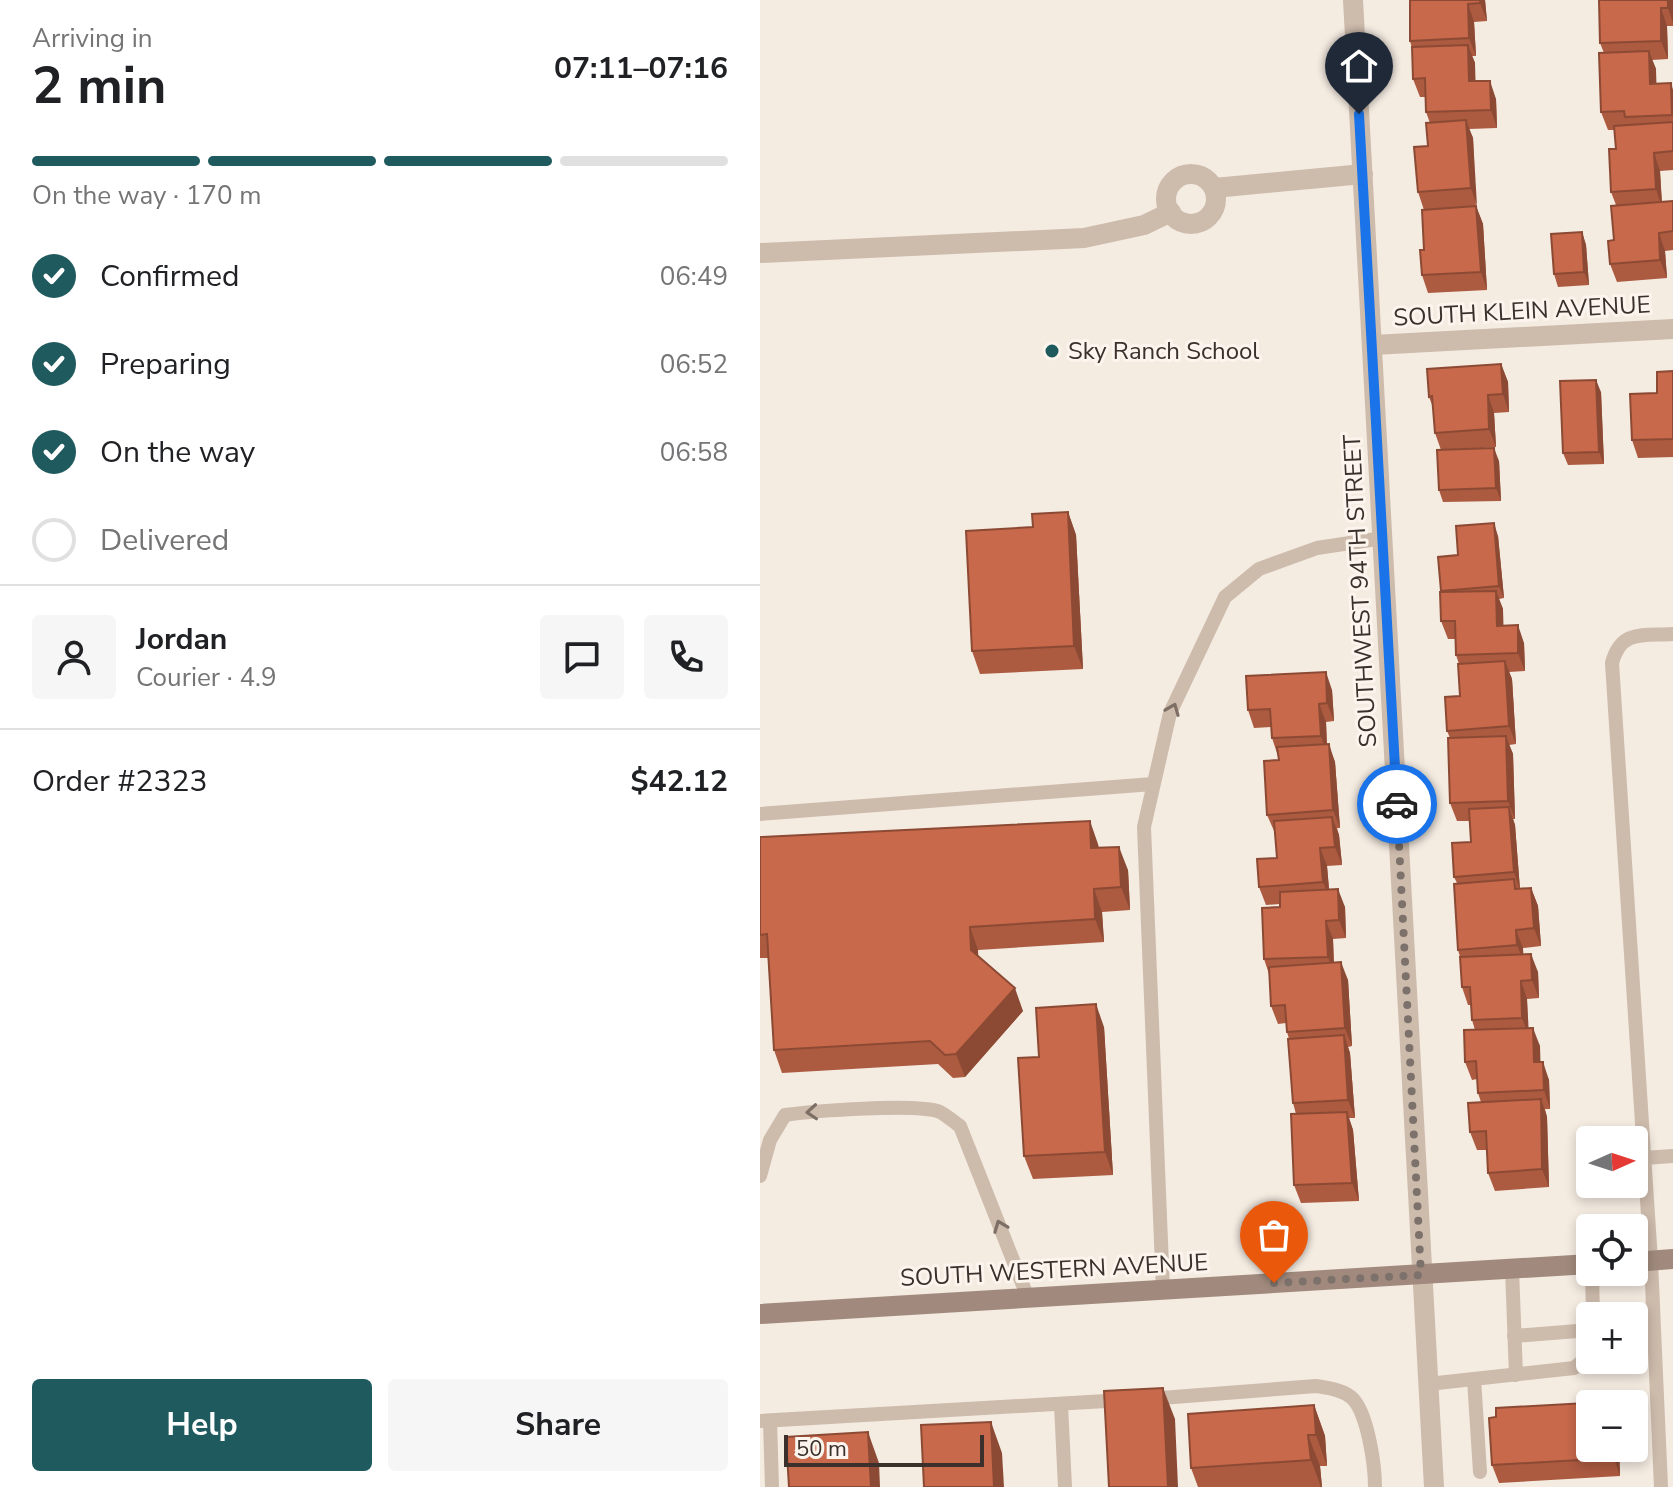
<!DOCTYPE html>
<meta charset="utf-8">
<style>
body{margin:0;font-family:"Nunito Sans",sans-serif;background:#f6f6f6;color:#202124;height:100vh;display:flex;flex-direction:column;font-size:30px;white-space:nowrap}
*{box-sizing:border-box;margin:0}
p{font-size:26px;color:#757577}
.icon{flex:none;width:44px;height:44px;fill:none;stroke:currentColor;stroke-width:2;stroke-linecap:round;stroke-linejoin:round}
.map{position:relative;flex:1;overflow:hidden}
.details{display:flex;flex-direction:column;background:#fff;width:760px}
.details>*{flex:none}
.needle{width:52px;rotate:87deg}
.tools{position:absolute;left:816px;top:1126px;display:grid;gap:16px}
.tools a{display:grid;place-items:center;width:72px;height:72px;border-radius:8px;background:#fff;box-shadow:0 4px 12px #0003;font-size:40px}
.scale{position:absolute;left:24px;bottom:20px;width:200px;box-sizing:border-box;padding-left:8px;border:4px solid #3b302b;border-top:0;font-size:22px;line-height:28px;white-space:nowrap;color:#3b302b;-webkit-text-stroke:6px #fbf5ee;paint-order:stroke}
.pin{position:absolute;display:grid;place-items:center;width:68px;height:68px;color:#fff;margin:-82px -34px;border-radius:50% 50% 50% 0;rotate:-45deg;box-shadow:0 0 8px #0007}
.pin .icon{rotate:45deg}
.courier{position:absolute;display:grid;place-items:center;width:80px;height:80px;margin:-40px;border:6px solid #1a73e8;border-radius:50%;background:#fff;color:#222;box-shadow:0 2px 10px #0007}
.overview em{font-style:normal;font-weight:700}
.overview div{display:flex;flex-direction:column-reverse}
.overview{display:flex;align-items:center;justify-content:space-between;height:136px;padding:0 32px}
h1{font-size:52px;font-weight:700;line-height:60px}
.bar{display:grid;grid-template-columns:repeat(4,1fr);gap:12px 8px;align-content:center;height:96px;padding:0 32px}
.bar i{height:10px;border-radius:6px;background:#e0e0e0}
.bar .selected{background:#1f5a5e}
.bar p{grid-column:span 4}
.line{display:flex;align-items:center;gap:20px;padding:0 32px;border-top:2px solid #e0e0e0}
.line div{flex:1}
.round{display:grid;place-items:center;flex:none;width:84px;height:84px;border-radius:8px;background:#f6f6f6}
ol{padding:0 32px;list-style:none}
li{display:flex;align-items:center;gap:24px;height:88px}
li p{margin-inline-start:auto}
li .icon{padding:8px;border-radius:50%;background:#1f5a5e;color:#fff;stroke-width:4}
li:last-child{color:#757577}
li i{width:44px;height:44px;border:4px solid #e0e0e0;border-radius:50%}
.primary-button{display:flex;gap:16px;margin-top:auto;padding:16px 32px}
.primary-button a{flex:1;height:92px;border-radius:8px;background:#1f5a5e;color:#fff;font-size:32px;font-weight:700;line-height:92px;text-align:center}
.primary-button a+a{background:#f6f6f6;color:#202124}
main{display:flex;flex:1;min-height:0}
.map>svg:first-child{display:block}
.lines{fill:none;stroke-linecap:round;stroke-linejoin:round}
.service{stroke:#cdbbac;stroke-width:14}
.minor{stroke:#cdbbac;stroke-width:20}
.secondary{stroke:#a18a7d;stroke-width:20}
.wall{fill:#ac5a40}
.shaded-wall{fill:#8c4a34}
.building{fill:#c8694b;stroke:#8c4a34;stroke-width:2}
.oneway{stroke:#7d6f65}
.done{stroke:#7c716b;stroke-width:8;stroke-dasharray:0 14.4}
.route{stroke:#1a73e8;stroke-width:10}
.poi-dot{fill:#1f5a5e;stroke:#fbf5ee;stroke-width:3}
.labels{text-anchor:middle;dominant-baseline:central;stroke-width:6;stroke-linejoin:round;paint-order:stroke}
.street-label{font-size:24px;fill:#3b302b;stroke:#fbf5ee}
.poi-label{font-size:24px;fill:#3b302b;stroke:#fbf5ee;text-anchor:start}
</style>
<main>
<section class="details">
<div class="overview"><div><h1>2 min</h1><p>Arriving in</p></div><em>07:11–07:16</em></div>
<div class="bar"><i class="selected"></i><i class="selected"></i><i class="selected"></i><i></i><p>On the way · 170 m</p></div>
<ol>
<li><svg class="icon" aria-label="check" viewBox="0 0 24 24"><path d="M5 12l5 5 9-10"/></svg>Confirmed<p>06:49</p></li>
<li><svg class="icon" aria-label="check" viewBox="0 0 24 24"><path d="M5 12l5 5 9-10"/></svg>Preparing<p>06:52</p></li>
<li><svg class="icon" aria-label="check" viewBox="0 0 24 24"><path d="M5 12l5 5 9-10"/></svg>On the way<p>06:58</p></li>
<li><i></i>Delivered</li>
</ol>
<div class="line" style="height:144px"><a class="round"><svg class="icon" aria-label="person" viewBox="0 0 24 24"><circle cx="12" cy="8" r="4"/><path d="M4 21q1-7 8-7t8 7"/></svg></a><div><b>Jordan</b><p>Courier · 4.9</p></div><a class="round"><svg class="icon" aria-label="chat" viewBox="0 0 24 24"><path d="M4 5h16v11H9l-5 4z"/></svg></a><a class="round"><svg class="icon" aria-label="phone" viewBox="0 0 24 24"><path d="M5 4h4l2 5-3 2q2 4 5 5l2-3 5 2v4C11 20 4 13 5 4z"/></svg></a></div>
<div class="line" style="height:104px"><div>Order #2323</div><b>$42.12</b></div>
<div class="primary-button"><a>Help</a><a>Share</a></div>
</section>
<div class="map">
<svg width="913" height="1487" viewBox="0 0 913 1487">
<rect width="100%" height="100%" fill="#f4ebe1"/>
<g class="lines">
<g class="service">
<path d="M0,814L393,784"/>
<path d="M884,1158L913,1156"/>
<path d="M0,1176L10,1140L25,1115C53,1111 157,1103 180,1112C186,1115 194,1122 200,1126L268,1298"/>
<path d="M752,1269L756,1375"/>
<path d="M832,1272L833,1316"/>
<path d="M403,1290L384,827L410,713L465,597L499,569L557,548L623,538"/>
<path d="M754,1336L830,1330"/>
<path d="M714,1379L720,1472"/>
<path d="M668,1384L814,1368L825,1359L830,1350"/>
<path d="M388,1399L556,1386C568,1388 584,1390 593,1399C608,1415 615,1466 615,1487"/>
<path d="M301,1405L305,1487"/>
<path d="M0,1421L363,1400"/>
<path d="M10,1421L12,1487"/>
<path d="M901,1487L891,1261L852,663C861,629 883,636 913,634"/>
</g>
<g class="minor">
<path d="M593,0L674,1487"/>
<circle cx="431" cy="199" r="25"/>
<path d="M454,188L603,174"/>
<path d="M0,253L324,238L384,225L411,212"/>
<path d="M613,345L913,329"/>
</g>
<g class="secondary">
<path d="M874,1262L913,1259"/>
<path d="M0,1314L830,1264"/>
</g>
</g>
<g class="wall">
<path d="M650,0H725L727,21L714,22L716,56H712L715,63V81L736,99L737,128L709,129L713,138L716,206L723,224L727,290L668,293L662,275L664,250V210L658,192L668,146L670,123L666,112V97H660L653,79L652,48L650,41Z"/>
<path d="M913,0V26H907L908,59L892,60L896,69V84L913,90V170L900,171L902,202L913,201V250L905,251L907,278L857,282L850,264L854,240L856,205L851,192L856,149L855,130H848L841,112L844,53L840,43Z"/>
<path d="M822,232L826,245L829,285L798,287L794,274Z"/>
<path d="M741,364L748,382L749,412L734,413L736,447L698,450L739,461L741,501L683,502L679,490L681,450L675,433L673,407L669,397Z"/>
<path d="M913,371V457L878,458L872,440L897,393Z"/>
<path d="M841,392L844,464L808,465L803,453Z"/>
<path d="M308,512L316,535L323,669L220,674L212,651L273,527Z"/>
<path d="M738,536L744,598L739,599L743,609V626L764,643L765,671L749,672L752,679L756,744L749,745L753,754L755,819H753L755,825L760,889L771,888L778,906L781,946L763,948V955L778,972L779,998L767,999L768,1028L780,1046V1062L789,1080L790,1109H785L787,1117L789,1187L735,1191L728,1173L727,1150H717L710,1132L721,1102L718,1093L717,1079L712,1080L705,1062L715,1030L712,1020L711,1005H708L702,987L700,957L698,950L697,883L694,877L711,842L710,821H697L690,803V738L687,731L700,696L699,664L696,655L695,639H688L681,621V591L698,555Z"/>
<path d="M572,690L574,721L566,722L567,744L575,762L580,828H577L579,835L582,865L567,866L569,890L585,907L586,938L573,939L574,962L588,980L592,1046L588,1047L590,1053L595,1118H589L593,1130L599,1201L541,1203L534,1185L536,1114L533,1103L529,1039L527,1032L526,1023L518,1024L511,1006L509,974L504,959L520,907V904L506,905L499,887L517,858L515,833L507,815L519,760L518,756L512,738L511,727L494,728L488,710Z"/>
<path d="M0,837L338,844L339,848L368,870L370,910L342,912L344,942L218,950V956L263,1011L205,1077L193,1078L178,1064L22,1073L14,1050L8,958H0Z"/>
<path d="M344,1027L353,1175L273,1179L264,1156L279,1057Z"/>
<path d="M554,1405L565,1436L567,1466H560L562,1487H438L431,1468Z"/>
<path d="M830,1448H859L860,1476L739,1483L732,1465Z"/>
</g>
<g class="shaded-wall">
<path d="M720,0H725L727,21L720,3Z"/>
<path d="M908,0H913V23L908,8Z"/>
<path d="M708,4L714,22L716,56L709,38Z"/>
<path d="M901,8L907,26L908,59L901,41Z"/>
<path d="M708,45L715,63L716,99L709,81Z"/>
<path d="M889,51L896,69L897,102L890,84Z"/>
<path d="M730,81L736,99L737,128L731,110Z"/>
<path d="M911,83L913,90V118L912,115Z"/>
<path d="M706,120L713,138L717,206L711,188Z"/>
<path d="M894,153L900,171L902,208L896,189Z"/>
<path d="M716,206L723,224L727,290L721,272Z"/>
<path d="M822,232L826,245L829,285L824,272Z"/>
<path d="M899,233L905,251L907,278L900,260Z"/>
<path d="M741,364L748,382L749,412L743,394Z"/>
<path d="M836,380L841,392L844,464L839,452Z"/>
<path d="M728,395L734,413L736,447L729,429Z"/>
<path d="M734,448L739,461L741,501L736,488Z"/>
<path d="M308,512L316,535L323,669L314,646Z"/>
<path d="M734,523L738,536L744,598L739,586Z"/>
<path d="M736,591L743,609L744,644L737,626Z"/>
<path d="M758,625L764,643L765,671L758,653Z"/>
<path d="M745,661L752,679L756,744L749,726Z"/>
<path d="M566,672L572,690L574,721L567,703Z"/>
<path d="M559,704L566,722L567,754L561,736Z"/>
<path d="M746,736L753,754L755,819L748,801Z"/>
<path d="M569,744L575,762L580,828L573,810Z"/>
<path d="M749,807L755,825L760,890L754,872Z"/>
<path d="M572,817L579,835L582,865L575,847Z"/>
<path d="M330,821L338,844L340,871L331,848Z"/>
<path d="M359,847L368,870L370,910L361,887Z"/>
<path d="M560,848L567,866L570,900L563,882Z"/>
<path d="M771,888L778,906L781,946L774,928Z"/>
<path d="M334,889L342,912L344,942L335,919Z"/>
<path d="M578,889L585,907L586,938L579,920Z"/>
<path d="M566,921L573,939L574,975L568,957Z"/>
<path d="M210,927L218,950L219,973L211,950Z"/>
<path d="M756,930L763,948L764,963L757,945Z"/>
<path d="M771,954L778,972L779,998L772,980Z"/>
<path d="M581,962L588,980L592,1046L585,1028Z"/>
<path d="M761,981L767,999L769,1036L762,1018Z"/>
<path d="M255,988L263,1011L205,1077L196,1054Z"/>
<path d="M336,1004L344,1027L353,1175L345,1152Z"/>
<path d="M773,1028L780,1046L781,1080L774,1062Z"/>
<path d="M584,1035L590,1053L595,1118L588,1100Z"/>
<path d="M783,1062L789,1080L790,1109L784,1090Z"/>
<path d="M781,1099L787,1117L789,1187L782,1169Z"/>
<path d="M587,1112L593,1130L599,1201L592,1183Z"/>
<path d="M403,1388L415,1419L418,1487H408Z"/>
<path d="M554,1405L565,1436L567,1466L556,1435Z"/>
<path d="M231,1422L242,1453L244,1487H234Z"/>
<path d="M108,1432L119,1463L120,1487H111Z"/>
<path d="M548,1435L560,1466L562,1487H561L551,1460Z"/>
<path d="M853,1448H859L860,1476L854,1458Z"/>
</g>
<g class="building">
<path d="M650,0H720V3L708,4L709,38L650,41Z"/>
<path d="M839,0H908V8H901V41L840,43Z"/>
<path d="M708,45L709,81H730L731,110L666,112L665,78L653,79L652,47Z"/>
<path d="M889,51L890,84L911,83L912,115L865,117L864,111L841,112L839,53Z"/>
<path d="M706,120L711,188L658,192L654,147L668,146L666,123Z"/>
<path d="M913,122V151L894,153L896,189L851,192L849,149H856L854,126Z"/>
<path d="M913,201V231L899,233L900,260L850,264L848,241L854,240L851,206Z"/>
<path d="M716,206L721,272L662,275L660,250H664L662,210Z"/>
<path d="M822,232L824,272L794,274L791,234Z"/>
<path d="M741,364L743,394L728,395L729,429L675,433L672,396L669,397L667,369Z"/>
<path d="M913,371V439L872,440L870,394L897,393V372Z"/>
<path d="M836,380L839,452L803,453L800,381Z"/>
<path d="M734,448L736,488L679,490L677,450Z"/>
<path d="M308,512L314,646L212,651L206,531L273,527L272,514Z"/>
<path d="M734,523L739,586L681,591L678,557L698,555L696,526Z"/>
<path d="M736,591L737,626L758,625V653L696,655L695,621H681L680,592Z"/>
<path d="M745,661L749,726L687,731L685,697L700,696L698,664Z"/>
<path d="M566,672L567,703L559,704L561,736L512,738L510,709L488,710L486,676Z"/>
<path d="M746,736L748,801L690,803L688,738Z"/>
<path d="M569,744L573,810L507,815L504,761L519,760L517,747Z"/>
<path d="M749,807L754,872L694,877L692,843L711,842L709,809Z"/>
<path d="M572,817L575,847L560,848L563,882L499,887L497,859L517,858L514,821Z"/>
<path d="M330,821L331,848L359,847L361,887L334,889L335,919L210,927L211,950L255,988L196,1054L185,1055L170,1041L14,1050L7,934L0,935V837Z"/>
<path d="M754,879L755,889L771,888L774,928L756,930L757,945L698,950L694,884Z"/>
<path d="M578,889L579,920L566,921L568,957L504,959L502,908L520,907V892Z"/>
<path d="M771,954L772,980L761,981L762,1018L712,1020L710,987H702L700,957Z"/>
<path d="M581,962L585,1028L527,1032L525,1005L511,1006L509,967Z"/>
<path d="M336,1004L345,1152L264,1156L258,1058L279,1057L276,1008Z"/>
<path d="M773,1028L774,1062H783L784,1090L718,1093L716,1061L705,1062L704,1030Z"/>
<path d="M584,1035L588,1100L533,1103L528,1039Z"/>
<path d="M781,1099L782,1169L728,1173L726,1131L710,1132L708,1103Z"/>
<path d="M587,1112L592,1183L534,1185L531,1114Z"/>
<path d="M403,1388L408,1487H349L344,1391Z"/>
<path d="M844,1402V1404H830V1448H853L854,1458L732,1465L729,1418L736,1417V1408Z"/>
<path d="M554,1405L556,1435H548L551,1460L431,1468L428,1414Z"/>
<path d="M231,1422L234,1487H164L161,1425Z"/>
<path d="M108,1432L111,1487H29L26,1437Z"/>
</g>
<defs><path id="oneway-chevron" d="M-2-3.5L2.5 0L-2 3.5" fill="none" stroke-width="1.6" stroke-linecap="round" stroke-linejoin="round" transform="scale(2)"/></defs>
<g class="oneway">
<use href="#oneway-chevron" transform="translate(413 709) rotate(-68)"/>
<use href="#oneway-chevron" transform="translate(52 1112) rotate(176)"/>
<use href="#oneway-chevron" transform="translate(240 1226) rotate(-111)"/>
</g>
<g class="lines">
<path class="done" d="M514,1283L661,1275L637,804"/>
<path class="route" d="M599,114L637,804"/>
</g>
<circle class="poi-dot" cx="292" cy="351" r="8"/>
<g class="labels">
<g class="street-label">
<text transform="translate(762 311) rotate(-3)">SOUTH KLEIN AVENUE</text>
<text transform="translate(600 591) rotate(-93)">SOUTHWEST 94TH STREET</text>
<text transform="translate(294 1270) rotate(-3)">SOUTH WESTERN AVENUE</text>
</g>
<g class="poi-label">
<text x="308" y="351">Sky Ranch School</text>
</g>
</g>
</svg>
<div class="tools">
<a><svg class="needle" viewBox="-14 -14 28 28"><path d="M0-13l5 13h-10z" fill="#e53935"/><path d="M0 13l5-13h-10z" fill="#757577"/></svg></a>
<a><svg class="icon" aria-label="locate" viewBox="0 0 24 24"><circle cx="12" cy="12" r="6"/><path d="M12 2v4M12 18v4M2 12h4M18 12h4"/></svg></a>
<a>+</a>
<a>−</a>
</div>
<div class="scale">50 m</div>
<div class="pin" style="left:514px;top:1283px;background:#ea580c"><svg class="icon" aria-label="bag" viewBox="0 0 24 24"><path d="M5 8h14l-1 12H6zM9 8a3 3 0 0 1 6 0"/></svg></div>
<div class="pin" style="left:599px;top:114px;background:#1f2937"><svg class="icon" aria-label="home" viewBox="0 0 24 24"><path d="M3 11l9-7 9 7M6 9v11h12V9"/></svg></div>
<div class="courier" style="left:637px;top:804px"><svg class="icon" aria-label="car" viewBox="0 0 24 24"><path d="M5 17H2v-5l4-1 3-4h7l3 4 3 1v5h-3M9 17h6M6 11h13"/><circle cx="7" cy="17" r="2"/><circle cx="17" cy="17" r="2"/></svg></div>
</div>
</main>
